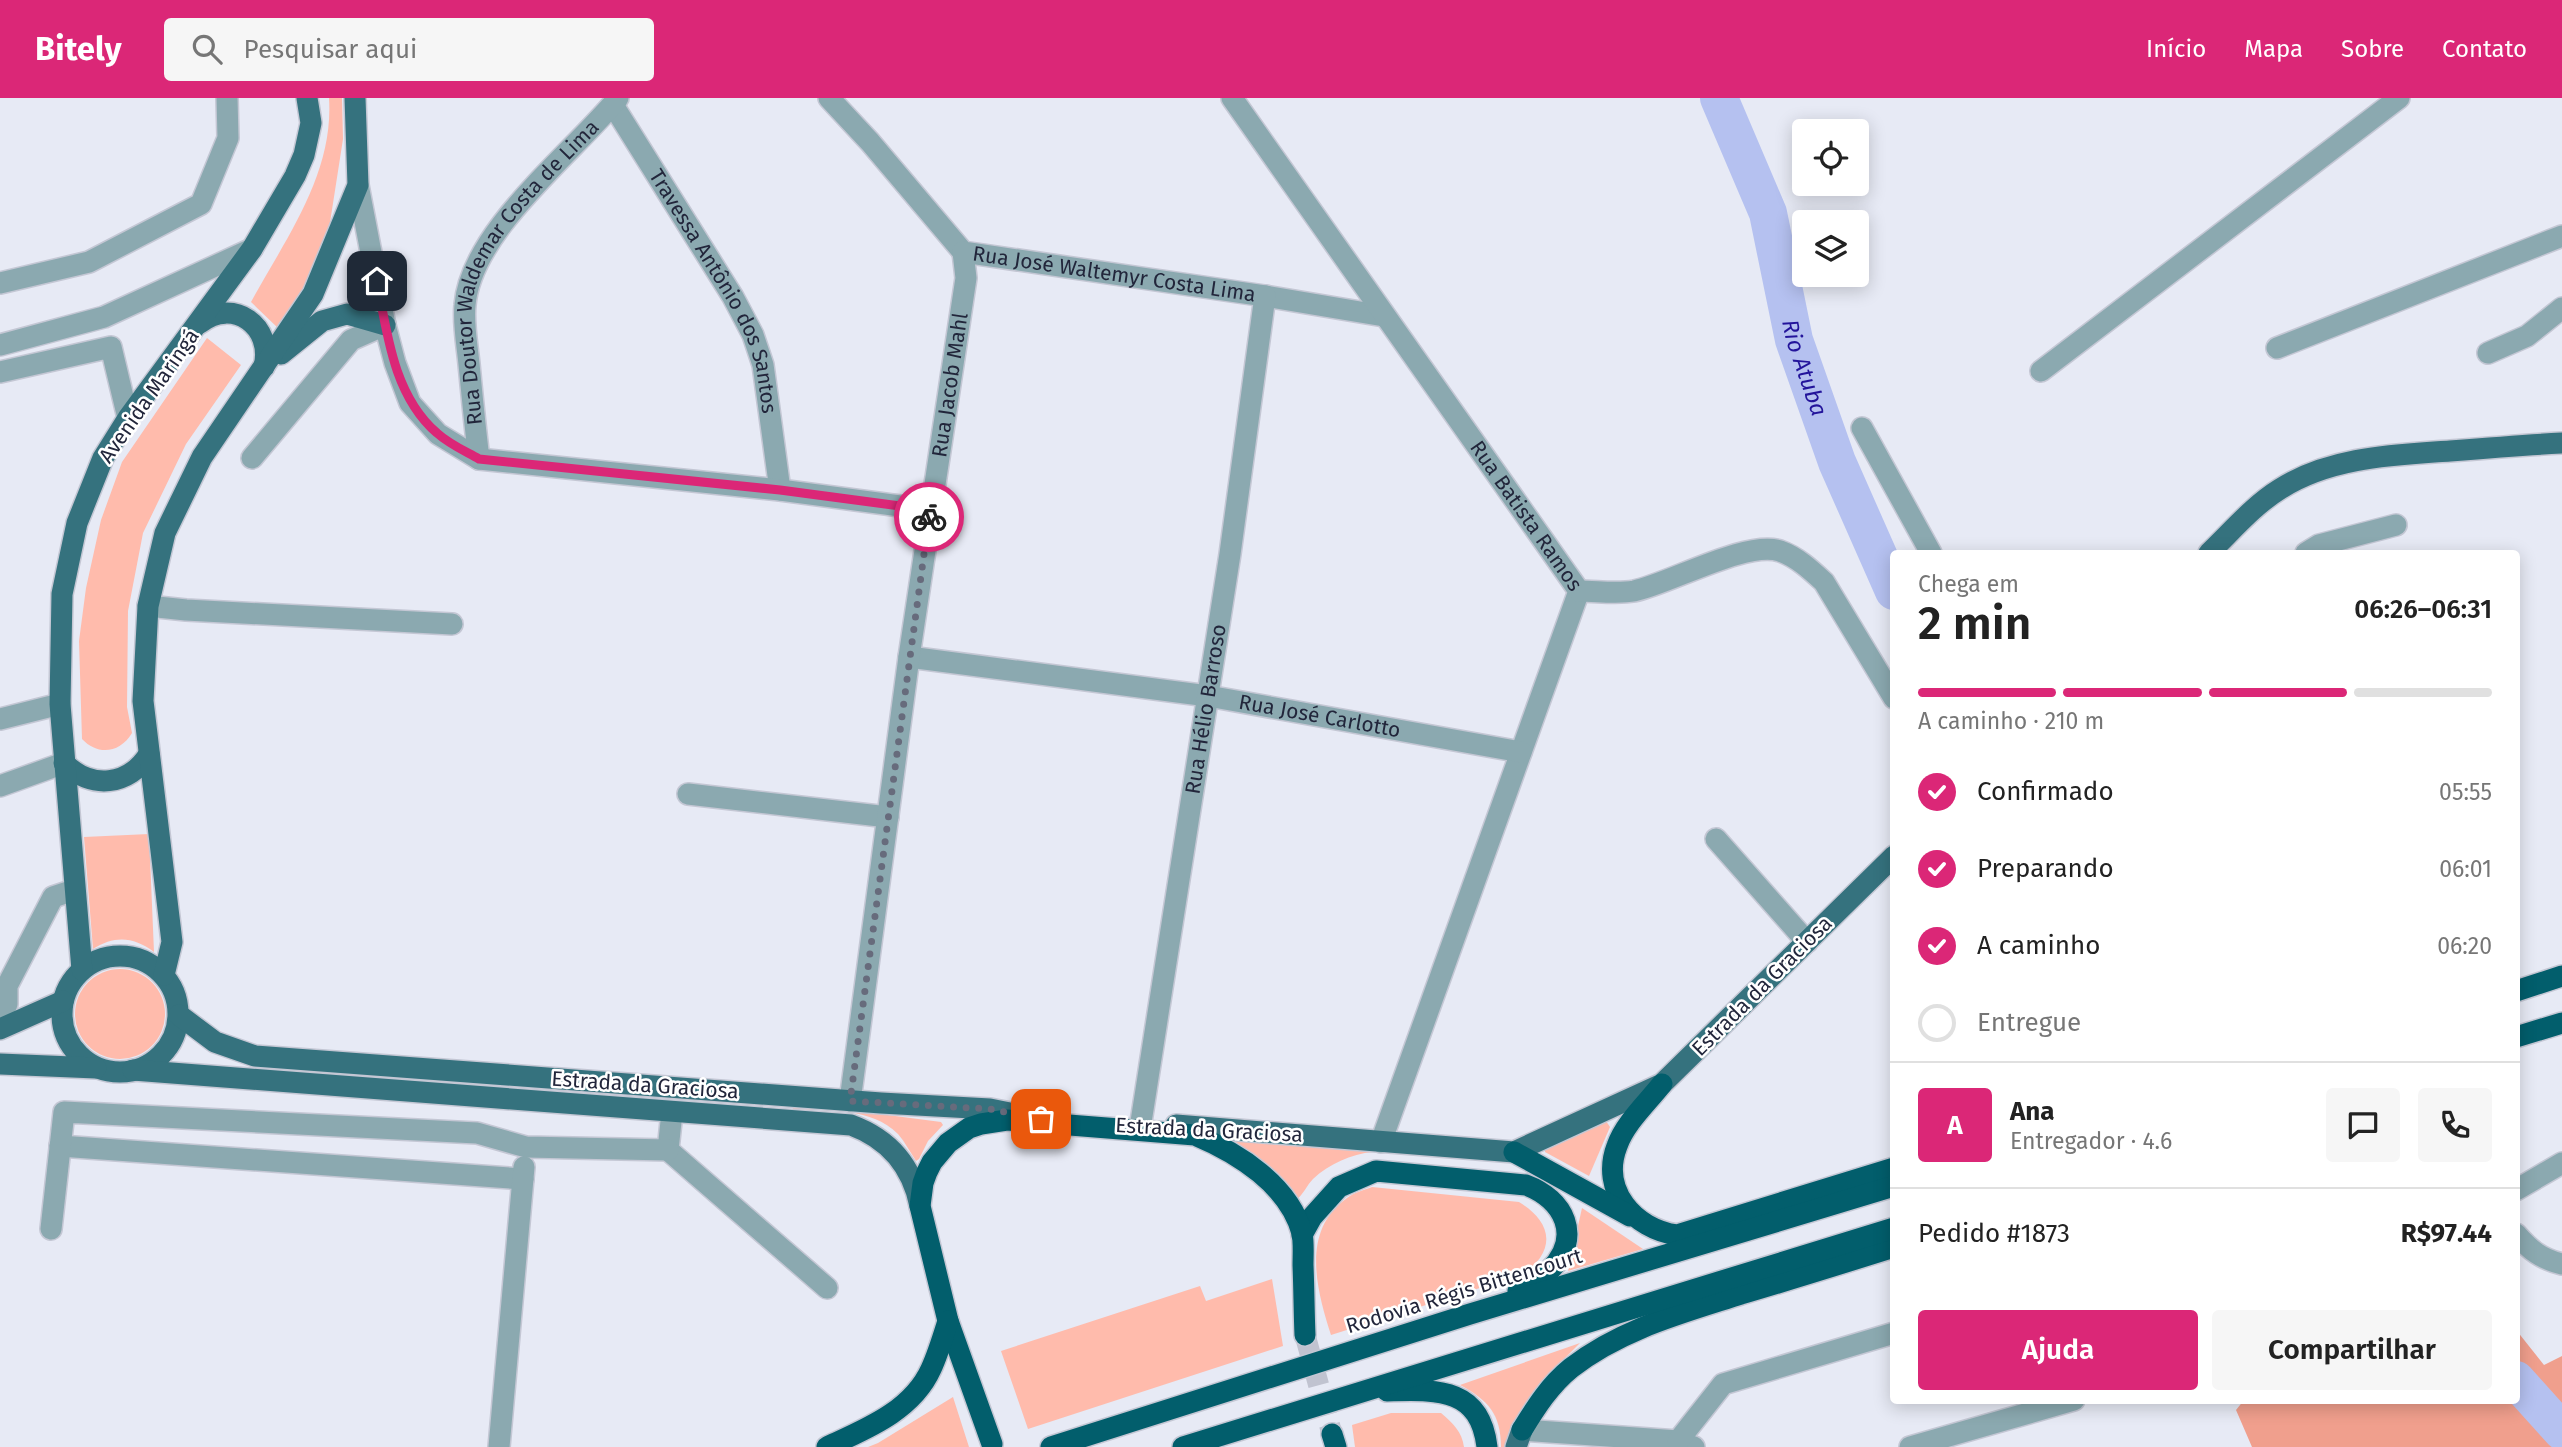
<!DOCTYPE html>
<html lang="pt">
<meta charset="utf-8">
<style>
body{margin:0;font-family:"Fira Sans",sans-serif;background:#f6f6f6;color:#222;height:100vh;display:flex;flex-direction:column;font-size:26px;white-space:nowrap}
*{box-sizing:border-box;margin:0}
p{font-size:23px;color:#767676}
.icon{flex:none;width:38px;height:38px;fill:none;stroke:currentColor;stroke-width:2;stroke-linecap:round;stroke-linejoin:round}
.map{position:relative;flex:1;overflow:hidden}
.side{position:absolute;left:1890px;top:452px;width:630px;height:854px;display:flex;flex-direction:column;background:#fff;border-radius:7px;box-shadow:0 4px 18px #0003}
.side>*{flex:none}
.buttons{position:absolute;left:1792px;top:21px;display:grid;gap:14px}
.buttons a{display:grid;place-items:center;width:77px;height:77px;border-radius:7px;background:#fff;box-shadow:0 4px 18px #0003;font-size:35px}
.pin{position:absolute;display:grid;place-items:center;width:60px;height:60px;color:#fff;margin:-30px;border-radius:14px;box-shadow:0 4px 10px #0006}
.courier{position:absolute;display:grid;place-items:center;width:70px;height:70px;margin:-35px;border:5px solid #db2777;border-radius:50%;background:#fff;color:#222;box-shadow:0 2px 9px #0007}
.summary em{font-style:normal;font-weight:600}
.summary div{display:flex;flex-direction:column-reverse}
.summary{display:flex;align-items:center;justify-content:space-between;height:119px;padding:0 28px}
h1{font-size:46px;font-weight:600;line-height:52px}
.bar{display:grid;grid-template-columns:repeat(4,1fr);gap:10px 7px;align-content:center;height:84px;padding:0 28px}
.bar i{height:9px;border-radius:5px;background:#e0e0e0}
.bar .selected{background:#db2777}
.bar p{grid-column:span 4}
.line{display:flex;align-items:center;gap:18px;padding:0 28px;border-top:2px solid #e0e0e0}
.line div{flex:1}
.round{display:grid;place-items:center;flex:none;width:74px;height:74px;border-radius:7px;background:#f6f6f6}
ol{padding:0 28px;list-style:none}
li{display:flex;align-items:center;gap:21px;height:77px}
li p{margin-inline-start:auto}
li .icon{padding:7px;border-radius:50%;background:#db2777;color:#fff;stroke-width:4}
li:last-child{color:#767676}
li i{width:38px;height:38px;border:4px solid #e0e0e0;border-radius:50%}
.cta{display:flex;gap:14px;margin-top:auto;padding:14px 28px}
.cta a{flex:1;height:80px;border-radius:7px;background:#db2777;color:#fff;font-size:28px;font-weight:600;line-height:80px;text-align:center}
.cta a+a{background:#f6f6f6;color:#222}
header{display:flex;align-items:center;gap:42px;box-sizing:border-box;height:98px;padding:0 35px;background:#db2777;color:#fff}
header strong{font-size:33px}
nav{display:flex;gap:38px;margin-inline-start:auto;font-size:24px}
.search{width:490px;height:63px;background:#f6f6f6;display:flex;align-items:center;gap:18px;box-sizing:border-box;padding:0 24px;border-radius:7px;color:#767676;font-size:26px}
.map>svg:first-child{display:block}
.green{fill:#ffbbac}
.forest{fill:#f09f8d}
.lines{fill:none;stroke-linecap:round;stroke-linejoin:round}
.river{stroke:#b5c1f0;stroke-width:38}
.highway-tunnel{stroke:#c0c3d0;stroke-width:21;stroke-dasharray:21 10;stroke-linecap:butt}
.minor-casing{stroke:#c4c7d4;stroke-width:24}
.major-casing{stroke:#c4c7d4;stroke-width:24}
.highway-casing{stroke:#c4c7d4;stroke-width:24}
.minor{stroke:#8ba9b0;stroke-width:21}
.major{stroke:#35727e;stroke-width:21}
.highway{stroke:#025e6c;stroke-width:21}
.done{stroke:#676b7c;stroke-width:7;stroke-dasharray:0 12.6}
.route{stroke:#db2777;stroke-width:9}
.labels{text-anchor:middle;dominant-baseline:central;stroke-width:5;stroke-linejoin:round;paint-order:stroke}
.street-label{font-size:21px;fill:#22263b;stroke:#fff}
.water-label{font-size:23px;font-style:italic;fill:#23149b;stroke:#fff}
</style>
<header>
<strong>Bitely</strong>
<div class="search"><svg class="icon" aria-label="search" viewBox="0 0 24 24"><circle cx="10" cy="10" r="6"/><path d="M15 15l6 6"/></svg>Pesquisar aqui</div>
<nav><a>Início</a><a>Mapa</a><a>Sobre</a><a>Contato</a></nav>
</header>
<div class="map">
<svg width="2562" height="1349" viewBox="0 0 2562 1349">
<rect width="100%" height="100%" fill="#e7eaf5"/>
<g class="green">
<path d="M329,0H342L343,41L329,131L306,194L279,231L251,204C286,140 334,76 329,0Z"/>
<path d="M207,240L241,267L186,346L143,435L128,513L127,609L132,635C120,655 98,658 82,641L79,543L86,490L101,422L122,364Z"/>
<path d="M149,736L154,854C134,839 115,837 93,851L84,739Z"/>
<circle cx="120" cy="916" r="45"/>
<path d="M792,1008L857,1013L941,1024L943,1027L928,1043L919,1061L916,1063C910,1054 905,1044 898,1036C871,1009 828,1013 793,1011Z"/>
<path d="M1606,1023L1610,1029L1589,1078L1545,1054V1050Z"/>
<path d="M1231,1041L1373,1051V1054C1351,1056 1329,1066 1313,1081C1307,1087 1303,1097 1296,1102L1276,1076L1262,1062Z"/>
<path d="M1372,1089L1519,1104C1539,1116 1556,1136 1540,1160C1536,1165 1529,1171 1524,1176L1331,1237C1317,1193 1300,1133 1347,1100C1353,1095 1364,1092 1372,1089Z"/>
<path d="M1582,1110L1643,1151L1568,1173Z"/>
<path d="M1272,1181L1283,1248L1028,1331L1001,1253L1200,1188L1206,1203Z"/>
<path d="M1580,1245L1548,1277L1520,1314L1504,1349H1501C1501,1316 1488,1302 1460,1287Z"/>
<path d="M953,1299L969,1349H868L878,1345Z"/>
<path d="M1391,1315H1441C1453,1325 1462,1334 1464,1349H1355L1352,1327Z"/>
</g>
<path class="forest" d="M2517,1233L2544,1267L2562,1258V1349H2252L2236,1312L2244,1302H2516Z"/>
<g class="lines">
<g class="river">
<path id="s1" d="M1719,0L1768,115L1794,242L1837,364L1894,493"/>
<path d="M2516,1282L2562,1333"/>
</g>
<path class="highway-tunnel" d="M1305,1237L1332,1336"/>
<g class="minor-casing">
<g id="minor">
<path id="s2" d="M829,0L870,44L963,154L1265,198L1384,218"/>
<path id="s3" d="M1232,0L1579,493L1381,1044"/>
<path id="s4" d="M613,7L733,199L753,237L763,267L780,392"/>
<path d="M358,87L385,227L395,265L410,305L438,336L479,361L780,392L930,412"/>
<path d="M0,185L89,164L201,106L228,40L227,0"/>
<path d="M0,247L104,219L252,151"/>
<path d="M2277,250L2562,138"/>
<path d="M2488,255L2527,238L2562,210"/>
<path d="M2041,273L2399,0"/>
<path d="M0,274L111,249L128,320"/>
<path d="M1862,330L1931,455"/>
<path d="M252,360L351,242L385,227"/>
<path id="s5" d="M479,361C475,329 472,297 469,266C467,246 463,226 465,207C471,133 572,56 618,0"/>
<path d="M2306,455L2319,447L2396,427"/>
<path d="M1579,493C1597,493 1617,496 1634,493C1669,486 1746,442 1780,453C1797,459 1811,472 1824,484L1894,600"/>
<path d="M148,508L186,512L452,526"/>
<path id="s6" d="M909,559L1208,598L1521,654"/>
<path d="M0,621L60,606"/>
<path d="M0,688L64,665"/>
<path d="M688,696L888,719"/>
<path d="M1716,741L1807,844"/>
<path d="M0,920L7,906V888L53,799L74,792"/>
<path id="s7" d="M850,1003L909,559L966,180L963,154"/>
<path d="M672,1014L668,1052L827,1190"/>
<path id="s8" d="M1141,1024L1230,456L1265,198"/>
<path d="M60,1048L523,1081"/>
<path d="M2516,1092L2562,1065"/>
<path d="M51,1131L64,1014L477,1035L526,1049L668,1052"/>
<path d="M2516,1136C2530,1152 2541,1161 2562,1166"/>
<path d="M1522,1332L1678,1343L1694,1349"/>
<path d="M1678,1343L1723,1286L1894,1235"/>
<path d="M499,1349L524,1069"/>
<path d="M1910,1349L2074,1302"/>
</g>
</g>
<g class="major-casing">
<g id="major">
<path d="M200,225C233,199 274,228 264,269"/>
<path d="M281,256L322,223L347,216L385,227"/>
<path d="M2209,455C2232,433 2254,407 2280,391C2330,359 2393,357 2450,353C2487,350 2525,347 2562,345"/>
<path d="M64,665C91,692 129,688 149,656"/>
<circle cx="120" cy="916" r="58"/>
<path d="M82,872L60,606L62,496L77,425L103,360L128,320L252,151L295,78L304,57L311,25L307,0"/>
<path d="M164,877L172,844L143,603L148,508L165,435L202,359L313,196L358,87L355,0"/>
<path d="M179,917L215,944L255,958L881,1005L990,1011L1025,1018"/>
<path d="M0,931L63,903"/>
<path d="M0,966L96,970"/>
<path d="M133,972L851,1027C889,1041 912,1068 920,1108"/>
<path d="M1176,1027L1514,1054L1662,986L1894,758"/>
<path d="M1516,1349L1522,1332"/>
</g>
</g>
<g class="highway-casing">
<g id="highway">
<path d="M2516,893L2562,878"/>
<path d="M2516,939L2562,925"/>
<path d="M1662,986C1647,1005 1625,1025 1617,1048C1600,1092 1634,1131 1677,1137L1894,1070"/>
<path d="M1514,1054L1630,1118"/>
<path d="M1302,1137L1312,1119L1339,1089L1376,1073L1526,1087C1564,1101 1583,1139 1550,1172C1542,1181 1529,1187 1518,1193"/>
<path d="M1387,1293C1435,1292 1480,1288 1487,1349"/>
<path d="M1522,1332C1536,1309 1550,1287 1571,1270C1621,1231 1682,1215 1741,1196C1792,1181 1843,1165 1894,1149"/>
<path d="M1332,1336L1336,1349"/>
<path d="M992,1346L948,1223L920,1108L923,1085L927,1074L932,1064L948,1045L969,1030L981,1026L1007,1022L1195,1037C1238,1055 1289,1087 1302,1135C1304,1145 1303,1157 1303,1167C1304,1191 1304,1214 1305,1237"/>
<path d="M827,1349C866,1331 912,1313 931,1271C938,1256 943,1239 948,1223"/>
<path d="M1051,1349L1470,1216L1894,1088"/>
<path d="M1183,1349L1894,1130"/>
</g>
</g>
<use href="#minor" class="minor"/>
<use href="#major" class="major"/>
<use href="#highway" class="highway"/>
</g>
<g class="lines">
<path class="done" d="M929,419L850,1003L990,1011L1041,1021"/>
<path class="route" d="M377,183C387,236 394,298 437,335C449,346 465,353 479,361L780,392L930,412L929,419"/>
</g>
<g class="labels">
<g class="street-label">
<text stroke="none"><textPath href="#s2" startOffset="357">Rua José Waltemyr Costa Lima</textPath></text>
<text stroke="none"><textPath href="#s5" startOffset="208">Rua Doutor Waldemar Costa de Lima</textPath></text>
<text stroke="none"><textPath href="#s4" startOffset="214">Travessa Antônio dos Santos</textPath></text>
<text stroke="none"><textPath href="#s7" startOffset="723">Rua Jacob Mahl</textPath></text>
<text transform="translate(149 298) rotate(-55)">Avenida Maringá</text>
<text stroke="none"><textPath href="#s3" startOffset="511">Rua Batista Ramos</textPath></text>
<text stroke="none"><textPath href="#s8" startOffset="418">Rua Hélio Barroso</textPath></text>
<text stroke="none"><textPath href="#s6" startOffset="415">Rua José Carlotto</textPath></text>
<text transform="translate(1762 888) rotate(-45)">Estrada da Graciosa</text>
<text transform="translate(645 987) rotate(4)">Estrada da Graciosa</text>
<text transform="translate(1209 1032) rotate(3)">Estrada da Graciosa</text>
<text transform="translate(1464 1193) rotate(-17)">Rodovia Régis Bittencourt</text>
</g>
<g class="water-label">
<text stroke="none"><textPath href="#s1" startOffset="284">Rio Atuba</textPath></text>
</g>
</g>
</svg>
<div class="buttons">
<a><svg class="icon" aria-label="locate" viewBox="0 0 24 24"><circle cx="12" cy="12" r="6"/><path d="M12 2v4M12 18v4M2 12h4M18 12h4"/></svg></a>
<a><svg class="icon" aria-label="layers" viewBox="0 0 24 24"><path d="M12 4l9 5-9 5-9-5zM3 14l9 5 9-5"/></svg></a>
</div>
<div class="pin" style="left:1041px;top:1021px;background:#ea580c"><svg class="icon" aria-label="bag" viewBox="0 0 24 24"><path d="M5 8h14l-1 12H6zM9 8a3 3 0 0 1 6 0"/></svg></div>
<div class="pin" style="left:377px;top:183px;background:#1f2937"><svg class="icon" aria-label="home" viewBox="0 0 24 24"><path d="M3 11l9-7 9 7M6 9v11h12V9"/></svg></div>
<div class="courier" style="left:929px;top:419px"><svg class="icon" aria-label="bike" viewBox="0 0 24 24"><circle cx="6" cy="16" r="4"/><circle cx="18" cy="16" r="4"/><path d="M6 16l4-8h5l3 8M10 8l3 8H6M13 5h3"/></svg></div>
<section class="side">
<div class="summary"><div><h1>2 min</h1><p>Chega em</p></div><em>06:26–06:31</em></div>
<div class="bar"><i class="selected"></i><i class="selected"></i><i class="selected"></i><i></i><p>A caminho · 210 m</p></div>
<ol>
<li><svg class="icon" aria-label="check" viewBox="0 0 24 24"><path d="M5 12l5 5 9-10"/></svg>Confirmado<p>05:55</p></li>
<li><svg class="icon" aria-label="check" viewBox="0 0 24 24"><path d="M5 12l5 5 9-10"/></svg>Preparando<p>06:01</p></li>
<li><svg class="icon" aria-label="check" viewBox="0 0 24 24"><path d="M5 12l5 5 9-10"/></svg>A caminho<p>06:20</p></li>
<li><i></i>Entregue</li>
</ol>
<div class="line" style="height:126px"><b class="round" style="background:#db2777;color:#fff">A</b><div><b>Ana</b><p>Entregador · 4.6</p></div><a class="round"><svg class="icon" aria-label="chat" viewBox="0 0 24 24"><path d="M4 5h16v11H9l-5 4z"/></svg></a><a class="round"><svg class="icon" aria-label="phone" viewBox="0 0 24 24"><path d="M5 4h4l2 5-3 2q2 4 5 5l2-3 5 2v4C11 20 4 13 5 4z"/></svg></a></div>
<div class="line" style="height:91px"><div>Pedido #1873</div><b>R$97.44</b></div>
<div class="cta"><a>Ajuda</a><a>Compartilhar</a></div>
</section>
</div>
